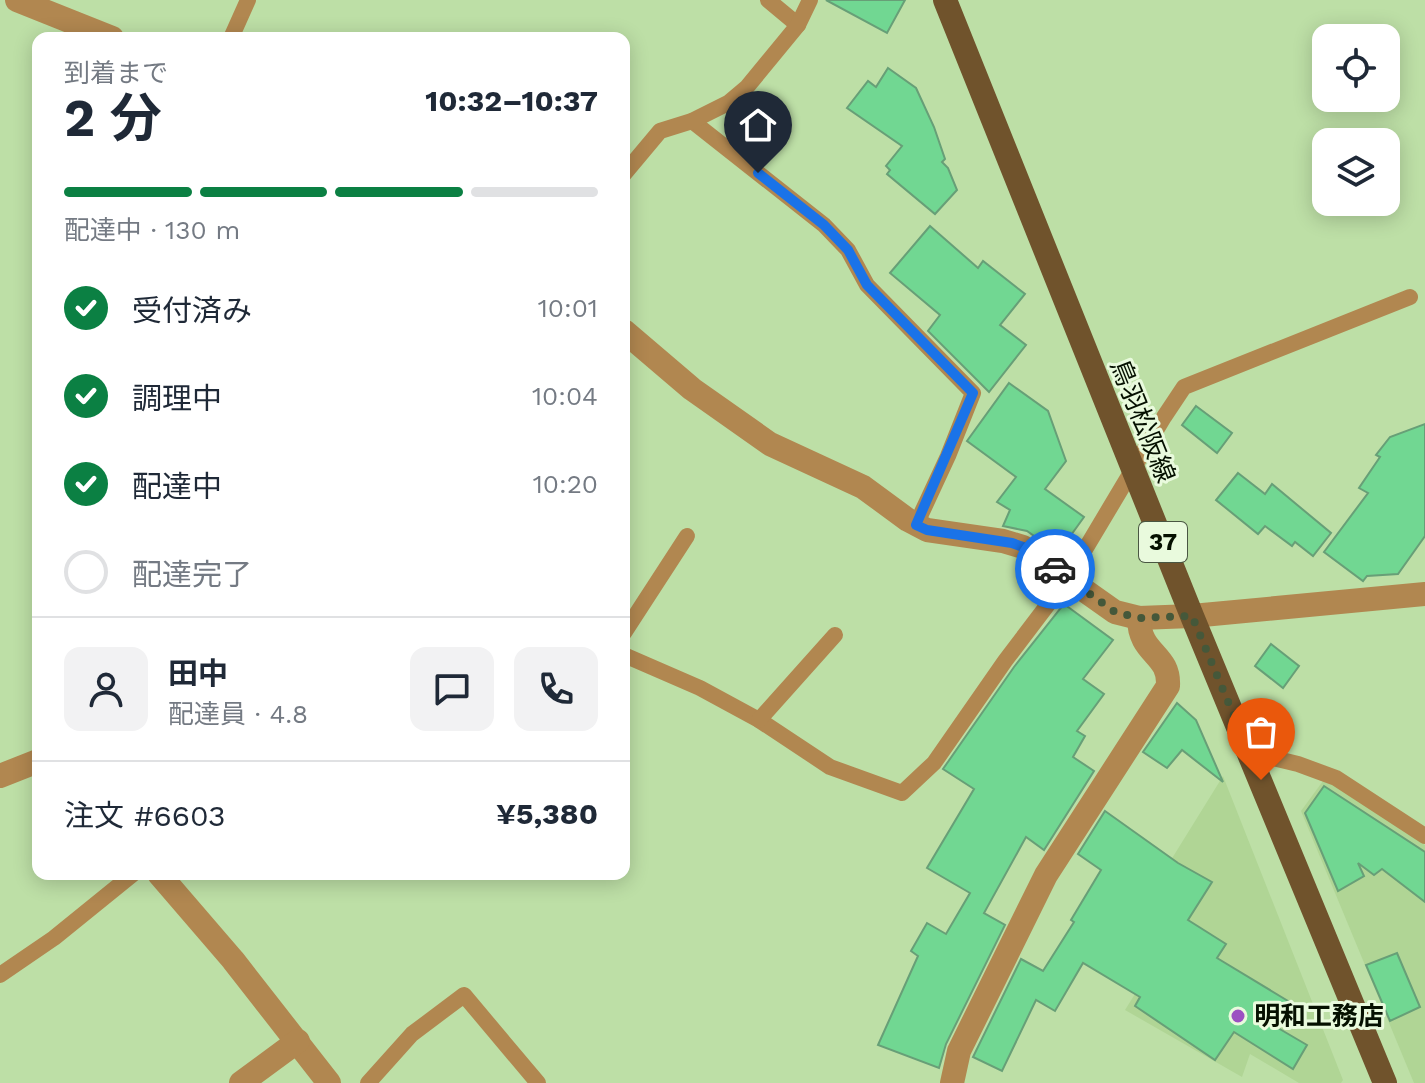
<!DOCTYPE html>
<html lang="ja">
<meta charset="utf-8">
<style>
body{margin:0;font-family:"Work Sans","Noto Sans JP",sans-serif;background:#f2f2f3;color:#1f2937;height:100vh;display:flex;flex-direction:column;font-size:30px;white-space:nowrap}
*{box-sizing:border-box;margin:0}
p{font-size:26px;color:#747a83}
.icon{flex:none;width:44px;height:44px;fill:none;stroke:currentColor;stroke-width:2;stroke-linecap:round;stroke-linejoin:round}
.map{position:relative;flex:1;overflow:hidden}
.panel{position:absolute;left:32px;top:32px;width:598px;height:848px;display:flex;flex-direction:column;background:#fff;border-radius:16px;box-shadow:0 4px 20px #0003}
.panel>*{flex:none}
.tools{position:absolute;left:1312px;top:24px;display:grid;gap:16px}
.tools a{display:grid;place-items:center;width:88px;height:88px;border-radius:16px;background:#fff;box-shadow:0 4px 20px #0003;font-size:40px}
.pin{position:absolute;display:grid;place-items:center;width:68px;height:68px;color:#fff;margin:-82px -34px;border-radius:50% 50% 50% 0;rotate:-45deg;box-shadow:0 0 8px #0007}
.pin .icon{rotate:45deg}
.courier{position:absolute;display:grid;place-items:center;width:80px;height:80px;margin:-40px;border:6px solid #1a73e8;border-radius:50%;background:#fff;color:#222;box-shadow:0 2px 10px #0007}
.summary em{font-style:normal;font-weight:700}
.summary div{display:flex;flex-direction:column-reverse}
.summary{display:flex;align-items:center;justify-content:space-between;height:136px;padding:0 32px}
h1{font-size:52px;font-weight:700;line-height:60px}
.bar{display:grid;grid-template-columns:repeat(4,1fr);gap:12px 8px;align-content:center;height:96px;padding:0 32px}
.bar i{height:10px;border-radius:6px;background:#e0e1e3}
.bar .selected{background:#0b8043}
.bar p{grid-column:span 4}
.line{display:flex;align-items:center;gap:20px;padding:0 32px;border-top:2px solid #e0e1e3}
.line div{flex:1}
.round{display:grid;place-items:center;flex:none;width:84px;height:84px;border-radius:16px;background:#f2f2f3}
ol{padding:0 32px;list-style:none}
li{display:flex;align-items:center;gap:24px;height:88px}
li p{margin-inline-start:auto}
li .icon{padding:8px;border-radius:50%;background:#0b8043;color:#fff;stroke-width:4}
li:last-child{color:#747a83}
li i{width:44px;height:44px;border:4px solid #e0e1e3;border-radius:50%}
.map>svg:first-child{display:block}
.built{fill:#b0d595}
.building{fill:#71d792;stroke:#679f77;stroke-width:2}
.lines{fill:none;stroke-linecap:round;stroke-linejoin:round}
.lane{stroke:#b18750;stroke-width:16}
.street{stroke:#b18750;stroke-width:24}
.primary{stroke:#70532c;stroke-width:24}
.done{stroke:#45583a;stroke-width:8;stroke-dasharray:0 14.4}
.route{stroke:#1a73e8;stroke-width:10}
.poi-dot{fill:#9c50c2;stroke:#e9fadd;stroke-width:3}
.labels{text-anchor:middle;dominant-baseline:central;stroke-width:6;stroke-linejoin:round;paint-order:stroke}
.shield{fill:#e9fadd;stroke:#495642;stroke-width:2}
.shield-label{font-size:24px;font-weight:bold;fill:#051000}
.street-label{font-size:26px;fill:#051000;stroke:#e9fadd}
.poi-label{font-size:26px;font-weight:bold;fill:#051000;stroke:#e9fadd;text-anchor:start}
</style>
<div class="map">
<svg width="1425" height="1083" viewBox="0 0 1425 1083">
<rect width="100%" height="100%" fill="#bddfa6"/>
<g class="built">
<path d="M1223,776L1343,1080L1341,1083H1299L1250,1054L1242,1077L1125,1010L1160,954L1127,931Z"/>
<path d="M1323,781L1343,789L1425,845V1083H1414L1301,811Z"/>
</g>
<g class="building">
<path d="M826,0H905L887,33Z"/>
<path d="M888,68L916,88L934,127L945,159L942,162L948,168L957,190L935,214L887,174L890,170L886,166L902,146L847,108L868,81L876,87Z"/>
<path d="M930,226L978,268L983,261L1025,294L1000,325L1026,345L989,392L928,331L940,315L890,273Z"/>
<path d="M1009,383L1048,411L1066,461L1045,489L1084,517L1058,553L1027,531L1003,526L1010,510L997,502L1016,477L967,441Z"/>
<path d="M1196,406L1232,433L1217,453L1182,425Z"/>
<path d="M1425,424V536L1398,574L1367,576L1363,581L1324,552L1368,493L1359,488L1380,457L1376,455L1390,437Z"/>
<path d="M1238,473L1265,494L1272,484L1331,533L1313,556L1295,542L1292,546L1265,526L1258,534L1216,500Z"/>
<path d="M1064,604L1113,640L1083,679L1104,694L1077,731L1085,736L1073,757L1094,771L1044,850L1026,837L984,913L1005,925L946,1044L939,1068L878,1045L918,956L911,951L927,923L946,934L970,893L927,868L974,789L943,769L1014,667Z"/>
<path d="M1271,644L1299,666L1283,688L1255,666Z"/>
<path d="M1177,703L1196,720L1223,782L1182,750L1167,768L1143,752Z"/>
<path d="M1324,786L1425,852V902L1382,869L1374,875L1358,863L1364,876L1338,891L1305,813Z"/>
<path d="M1105,811L1178,863L1212,882L1188,920L1226,944L1217,958L1293,1004L1278,1028L1307,1045L1293,1069L1234,1032L1215,1060L1135,1006L1140,997L1083,963L1055,1011L1036,1000L1002,1071L973,1057L1021,959L1043,971L1074,922L1071,920L1101,870L1078,854Z"/>
<path d="M1397,953L1420,1007L1390,1021L1366,965Z"/>
</g>
<g class="lines">
<g class="lane">
<path d="M768,0L798,25"/>
<path d="M231,38L248,0"/>
<path d="M692,121L824,225L848,250L867,285L973,393L948,456L916,525"/>
<path d="M624,174L660,131L692,121L728,103L747,87L798,25L810,0"/>
<path d="M624,633L687,536"/>
<path d="M624,655L700,688L759,720L830,767L902,793L934,763L1005,661L1068,578L1164,417L1184,387L1410,297"/>
<path d="M759,720L835,635"/>
<path d="M1249,752L1298,764L1336,778L1425,836"/>
<path d="M0,975L54,938L133,874"/>
<path d="M368,1083L412,1034L464,995L538,1083"/>
</g>
<g class="street">
<path d="M17,0L112,38"/>
<path d="M624,331L692,389L770,444L863,487L908,520L927,530L1003,541L1023,547L1115,612L1139,618L1192,616L1425,594"/>
<path d="M0,776L38,761"/>
<path d="M159,874L233,960L329,1083"/>
<path d="M241,1083L298,1041"/>
<path d="M952,1083L959,1051L1046,875L1168,686C1170,653 1139,655 1139,618"/>
</g>
<path class="primary" d="M945,0L1192,616L1385,1083"/>
</g>
<g class="lines">
<path class="done" d="M1055,569L1115,612L1139,618L1192,616L1261,780"/>
<path class="route" d="M758,173L824,225L848,250L867,285L973,393L916,525L927,530L1012,543L1023,547L1055,569"/>
</g>
<circle class="poi-dot" cx="1238" cy="1016" r="8"/>
<g class="labels">
<rect class="shield" x="1139" y="522" width="48" height="40" rx="6"/>
<g class="shield-label">
<text x="1163" y="542">37</text>
</g>
<g class="street-label">
<text transform="translate(1143 421) rotate(68)">鳥羽松阪線</text>
</g>
<g class="poi-label">
<text x="1254" y="1016">明和工務店</text>
</g>
</g>
</svg>
<div class="tools">
<a><svg class="icon" aria-label="locate" viewBox="0 0 24 24"><circle cx="12" cy="12" r="6"/><path d="M12 2v4M12 18v4M2 12h4M18 12h4"/></svg></a>
<a><svg class="icon" aria-label="layers" viewBox="0 0 24 24"><path d="M12 4l9 5-9 5-9-5zM3 14l9 5 9-5"/></svg></a>
</div>
<div class="pin" style="left:1261px;top:780px;background:#ea580c"><svg class="icon" aria-label="bag" viewBox="0 0 24 24"><path d="M5 8h14l-1 12H6zM9 8a3 3 0 0 1 6 0"/></svg></div>
<div class="pin" style="left:758px;top:173px;background:#1f2937"><svg class="icon" aria-label="home" viewBox="0 0 24 24"><path d="M3 11l9-7 9 7M6 9v11h12V9"/></svg></div>
<div class="courier" style="left:1055px;top:569px"><svg class="icon" aria-label="car" viewBox="0 0 24 24"><path d="M5 17H2v-5l4-1 3-4h7l3 4 3 1v5h-3M9 17h6M6 11h13"/><circle cx="7" cy="17" r="2"/><circle cx="17" cy="17" r="2"/></svg></div>
<section class="panel">
<div class="summary"><div><h1>2 分</h1><p>到着まで</p></div><em>10:32–10:37</em></div>
<div class="bar"><i class="selected"></i><i class="selected"></i><i class="selected"></i><i></i><p>配達中 · 130 m</p></div>
<ol>
<li><svg class="icon" aria-label="check" viewBox="0 0 24 24"><path d="M5 12l5 5 9-10"/></svg>受付済み<p>10:01</p></li>
<li><svg class="icon" aria-label="check" viewBox="0 0 24 24"><path d="M5 12l5 5 9-10"/></svg>調理中<p>10:04</p></li>
<li><svg class="icon" aria-label="check" viewBox="0 0 24 24"><path d="M5 12l5 5 9-10"/></svg>配達中<p>10:20</p></li>
<li><i></i>配達完了</li>
</ol>
<div class="line" style="height:144px"><a class="round"><svg class="icon" aria-label="person" viewBox="0 0 24 24"><circle cx="12" cy="8" r="4"/><path d="M4 21q1-7 8-7t8 7"/></svg></a><div><b>田中</b><p>配達員 · 4.8</p></div><a class="round"><svg class="icon" aria-label="chat" viewBox="0 0 24 24"><path d="M4 5h16v11H9l-5 4z"/></svg></a><a class="round"><svg class="icon" aria-label="phone" viewBox="0 0 24 24"><path d="M5 4h4l2 5-3 2q2 4 5 5l2-3 5 2v4C11 20 4 13 5 4z"/></svg></a></div>
<div class="line" style="height:104px"><div>注文 #6603</div><b>¥5,380</b></div>
</section>
</div>
